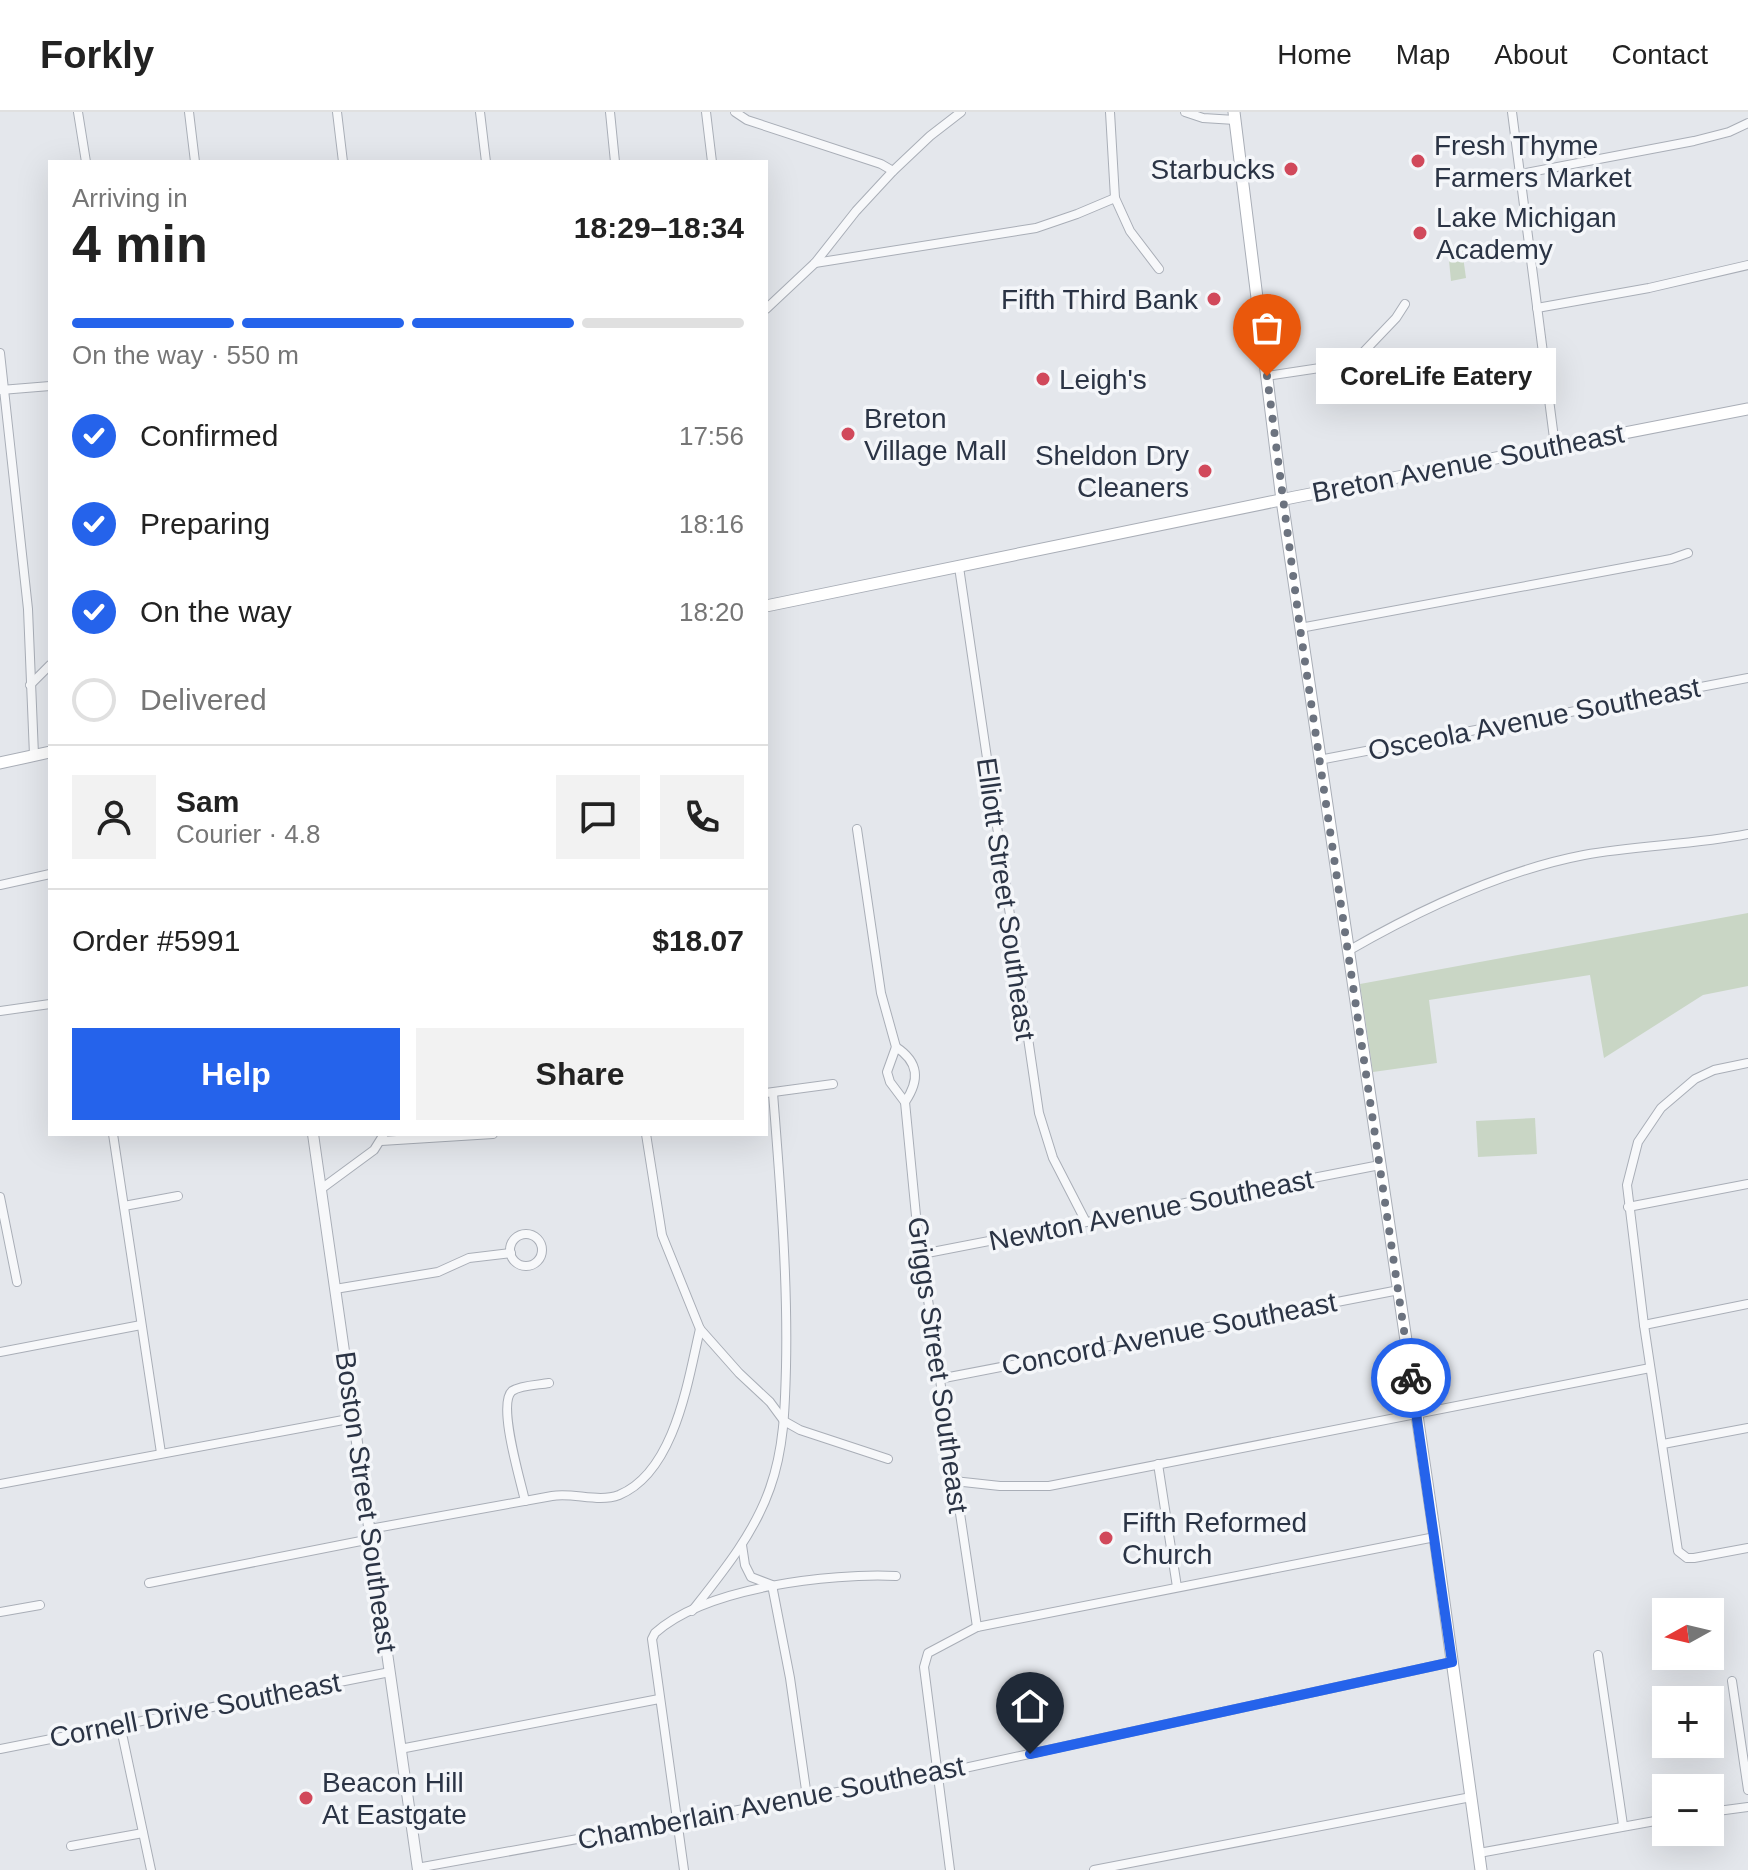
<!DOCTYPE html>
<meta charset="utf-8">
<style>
body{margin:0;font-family:Arial,sans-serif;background:#f2f2f2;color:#222;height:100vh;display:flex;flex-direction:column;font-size:30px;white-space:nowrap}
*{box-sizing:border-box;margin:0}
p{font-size:26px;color:#767676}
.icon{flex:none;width:44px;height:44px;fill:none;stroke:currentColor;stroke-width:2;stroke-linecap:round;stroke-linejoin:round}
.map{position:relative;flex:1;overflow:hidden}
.panel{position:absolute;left:48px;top:48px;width:720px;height:976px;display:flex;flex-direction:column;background:#fff;border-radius:0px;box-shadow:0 8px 32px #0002}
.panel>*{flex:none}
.needle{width:52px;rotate:262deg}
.fabs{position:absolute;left:1652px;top:1486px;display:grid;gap:16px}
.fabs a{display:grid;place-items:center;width:72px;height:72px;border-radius:0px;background:#fff;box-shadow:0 8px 32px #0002;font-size:40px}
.pin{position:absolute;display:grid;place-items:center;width:68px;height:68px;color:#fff;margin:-82px -34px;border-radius:50% 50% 50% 0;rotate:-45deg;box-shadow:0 0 8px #0007}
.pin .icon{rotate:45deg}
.courier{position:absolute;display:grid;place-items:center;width:80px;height:80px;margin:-40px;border:6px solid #2563eb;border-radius:50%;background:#fff;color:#222;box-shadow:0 2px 10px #0007}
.bubble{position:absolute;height:56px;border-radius:0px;background:#fff;box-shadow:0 8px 32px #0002;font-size:26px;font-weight:700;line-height:56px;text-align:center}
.overview em{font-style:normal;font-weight:700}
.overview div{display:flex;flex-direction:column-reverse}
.overview{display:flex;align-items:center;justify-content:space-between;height:136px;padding:0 24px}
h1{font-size:52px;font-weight:700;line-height:60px}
.bar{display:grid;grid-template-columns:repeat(4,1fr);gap:12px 8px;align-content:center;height:96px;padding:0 24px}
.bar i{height:10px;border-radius:6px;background:#e0e0e0}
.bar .current{background:#2563eb}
.bar p{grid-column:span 4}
.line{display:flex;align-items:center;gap:20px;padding:0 24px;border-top:2px solid #e0e0e0}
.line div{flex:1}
.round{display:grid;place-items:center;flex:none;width:84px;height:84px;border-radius:0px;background:#f2f2f2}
ol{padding:0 24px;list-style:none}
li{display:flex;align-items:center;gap:24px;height:88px}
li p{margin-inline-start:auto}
li .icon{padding:8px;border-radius:50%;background:#2563eb;color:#fff;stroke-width:4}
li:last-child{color:#767676}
li i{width:44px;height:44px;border:4px solid #e0e0e0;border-radius:50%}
.cta{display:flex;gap:16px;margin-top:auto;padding:16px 24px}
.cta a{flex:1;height:92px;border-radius:0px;background:#2563eb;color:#fff;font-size:32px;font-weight:700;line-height:92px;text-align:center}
.cta a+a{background:#f2f2f2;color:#222}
header{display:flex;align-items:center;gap:48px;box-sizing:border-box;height:112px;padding:0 40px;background:#fff;border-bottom:2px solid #e0e0e0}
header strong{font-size:38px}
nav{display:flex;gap:44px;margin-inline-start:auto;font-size:28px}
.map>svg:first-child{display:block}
.green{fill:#c9d6c5}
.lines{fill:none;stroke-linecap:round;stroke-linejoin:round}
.minor-casing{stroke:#a9aeb7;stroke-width:10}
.tertiary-casing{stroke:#a9aeb7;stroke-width:12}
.secondary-casing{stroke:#a9aeb7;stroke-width:13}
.minor{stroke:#f7f8fa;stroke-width:8}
.tertiary{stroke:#f7f8fa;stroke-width:10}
.secondary{stroke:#fff;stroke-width:11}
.done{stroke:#6c737f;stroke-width:8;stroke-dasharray:0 14.4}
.route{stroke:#2563eb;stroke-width:10}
.poi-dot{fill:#d1495b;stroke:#f4f6f9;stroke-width:3}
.labels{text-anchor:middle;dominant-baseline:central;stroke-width:7;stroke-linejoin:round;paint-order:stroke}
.poi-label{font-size:28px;fill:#2b3445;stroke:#f4f6f9;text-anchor:start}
.street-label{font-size:28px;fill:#2b3445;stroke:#f4f6f9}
</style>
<header>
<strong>Forkly</strong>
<nav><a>Home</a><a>Map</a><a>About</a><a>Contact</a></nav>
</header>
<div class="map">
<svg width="1748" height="1758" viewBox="0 0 1748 1758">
<rect width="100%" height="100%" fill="#e4e7ec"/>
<g class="green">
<path d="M1462,137L1466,166L1451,169L1448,138Z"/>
<path d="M1748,801V874L1703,883L1604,946L1590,863L1429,888L1437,951L1373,960L1360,872Z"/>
<path d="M1535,1006L1537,1042L1478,1045L1476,1009Z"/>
</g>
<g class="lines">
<g class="minor-casing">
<g id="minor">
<path d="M78,0L86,50"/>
<path d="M189,0L195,50"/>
<path d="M337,0L343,50"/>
<path d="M480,0L486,50"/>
<path d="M610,0L615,50"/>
<path d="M706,0L712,50"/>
<path d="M735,0L747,8L881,52L893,59"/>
<path d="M1110,0L1115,86L1130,119L1159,157"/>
<path d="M1185,0L1203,6L1235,8"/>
<path d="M1512,0L1555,334"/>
<path d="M1520,62L1694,29L1729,20L1748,11"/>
<path d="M815,151L1036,116L1077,102L1115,86"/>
<path d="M1537,196L1649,176L1748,153"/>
<path d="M766,197L815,151L856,99L893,59L930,24L961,0"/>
<path d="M0,241L28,497L34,643"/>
<path d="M1267,264L1353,251L1396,206L1405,192"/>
<path d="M1,278L50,274"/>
<path d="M959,455L1039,1001L1053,1046L1086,1110"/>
<path d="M1300,516L1671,447L1688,441"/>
<path d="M30,573L50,553"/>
<path d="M1319,648L1748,566"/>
<path d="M857,717L881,881L896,935L887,960L890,970L905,990L917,1114L977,1515"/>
<path d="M0,773L50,762"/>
<path d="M1348,839C1421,797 1501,759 1584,743C1638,733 1694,733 1748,722"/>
<path d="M0,899L50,892"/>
<path d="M896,935C919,950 920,968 905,990"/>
<path d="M1748,951L1714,958L1695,967L1661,996L1638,1030L1627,1073L1644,1213L1678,1439L1687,1446H1694L1748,1436"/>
<path d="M766,981L833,972"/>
<path d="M113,1022L161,1341"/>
<path d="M646,1022L662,1123L700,1217L739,1261L770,1290L784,1309L800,1318L888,1347"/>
<path d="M381,1029L493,1022"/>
<path d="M321,1077L374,1038L384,1022"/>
<path d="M0,1085L17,1170"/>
<path d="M124,1094L178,1084"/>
<path d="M1628,1095L1748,1072"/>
<circle cx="526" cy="1138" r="16"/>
<path d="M922,1142L1380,1053"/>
<path d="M335,1177L438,1160L469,1146L511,1141"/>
<path d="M1644,1213L1748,1192"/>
<path d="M0,1240L141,1213"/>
<path d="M939,1267L1399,1178"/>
<path d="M1663,1332L1748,1316"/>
<path d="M1158,1352L1177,1475"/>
<path d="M954,1369L1000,1374H1049L1650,1256"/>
<path d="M0,1372L354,1306"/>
<path d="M525,1389C521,1370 497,1292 512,1279C521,1273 538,1273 549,1271"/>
<path d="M370,1417C430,1406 491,1395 552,1384C573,1380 598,1391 619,1383C675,1360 688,1268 700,1217"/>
<path d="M742,1433L745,1453L751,1465L772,1473L790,1566L807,1685"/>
<path d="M149,1471L371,1427"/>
<path d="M692,1499C722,1461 754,1422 770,1376C784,1337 785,1296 786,1255C788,1164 780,1072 773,981"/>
<path d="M0,1500L40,1493"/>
<path d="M1598,1543L1623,1713"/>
<path d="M1732,1569L1748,1678"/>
<path d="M120,1612L151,1758"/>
<path d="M0,1637L390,1560"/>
<path d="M400,1637L659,1587"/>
<path d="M1710,1700L1748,1695"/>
<path d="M71,1734L143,1721"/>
<path d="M1479,1741L1666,1707"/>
<path d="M417,1756L937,1662L1452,1550"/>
<path d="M684,1758L652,1527L655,1521C706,1475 830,1461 896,1464"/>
<path d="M950,1758L924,1555L928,1541L977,1515L1435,1425"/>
<path d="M1094,1758L1471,1685"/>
</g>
</g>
<g class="tertiary-casing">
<path id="tertiary" d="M313,1022L418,1758"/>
</g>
<g class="secondary-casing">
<g id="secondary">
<path d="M1234,0L1282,388L1435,1425L1481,1758"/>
<path d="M766,494L1295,385L1748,297"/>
<path d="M0,651L50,640"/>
</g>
</g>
<use href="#minor" class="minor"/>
<use href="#tertiary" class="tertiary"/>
<use href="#secondary" class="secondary"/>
</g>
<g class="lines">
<path class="done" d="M1267,264L1300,516L1411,1266"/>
<path class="route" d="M1030,1642L1452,1550L1411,1266"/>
</g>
<g class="poi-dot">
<circle cx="1418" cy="49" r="8"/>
<circle cx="1291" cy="57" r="8"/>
<circle cx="1420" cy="121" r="8"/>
<circle cx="1214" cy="187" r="8"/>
<circle cx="1043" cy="267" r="8"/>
<circle cx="848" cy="322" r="8"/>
<circle cx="1205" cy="359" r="8"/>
<circle cx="1106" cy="1426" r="8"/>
<circle cx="306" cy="1686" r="8"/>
</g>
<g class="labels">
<g class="poi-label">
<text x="1434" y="33">Fresh Thyme<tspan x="1434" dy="32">Farmers Market</tspan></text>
<text x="1275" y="57" text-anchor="end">Starbucks</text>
<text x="1436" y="105">Lake Michigan<tspan x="1436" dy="32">Academy</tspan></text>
<text x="1198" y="187" text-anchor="end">Fifth Third Bank</text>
<text x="1059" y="267">Leigh's</text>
<text x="864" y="306">Breton<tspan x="864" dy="32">Village Mall</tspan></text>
<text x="1189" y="343" text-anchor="end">Sheldon Dry<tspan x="1189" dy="32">Cleaners</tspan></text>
<text x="1122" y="1410">Fifth Reformed<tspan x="1122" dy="32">Church</tspan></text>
<text x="322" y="1670">Beacon Hill<tspan x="322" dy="32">At Eastgate</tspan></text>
</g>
<g class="street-label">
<text transform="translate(1468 351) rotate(-11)">Breton Avenue Southeast</text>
<text transform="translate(1534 607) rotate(-11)">Osceola Avenue Southeast</text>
<text transform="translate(1006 787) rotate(82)">Elliott Street Southeast</text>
<text transform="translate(1151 1098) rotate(-11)">Newton Avenue Southeast</text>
<text transform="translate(1169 1222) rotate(-11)">Concord Avenue Southeast</text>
<text transform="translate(938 1253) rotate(82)">Griggs Street Southeast</text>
<text transform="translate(366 1390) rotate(82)">Boston Street Southeast</text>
<text transform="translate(195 1598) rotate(-11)">Cornell Drive Southeast</text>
<text transform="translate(771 1691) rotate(-11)">Chamberlain Avenue Southeast</text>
</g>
</g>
</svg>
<div class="fabs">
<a><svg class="needle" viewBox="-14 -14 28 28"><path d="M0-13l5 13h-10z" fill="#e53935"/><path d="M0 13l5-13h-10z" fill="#767676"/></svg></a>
<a>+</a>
<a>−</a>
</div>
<div class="pin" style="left:1267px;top:264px;background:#ea580c"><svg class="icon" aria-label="bag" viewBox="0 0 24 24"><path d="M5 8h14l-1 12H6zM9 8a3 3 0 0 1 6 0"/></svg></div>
<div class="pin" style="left:1030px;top:1642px;background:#1f2937"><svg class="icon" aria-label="home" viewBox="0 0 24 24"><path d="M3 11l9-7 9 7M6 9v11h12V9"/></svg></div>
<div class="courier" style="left:1411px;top:1266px"><svg class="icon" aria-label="bike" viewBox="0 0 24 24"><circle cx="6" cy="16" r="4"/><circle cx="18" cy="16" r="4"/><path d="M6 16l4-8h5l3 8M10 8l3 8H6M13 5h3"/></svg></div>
<div class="bubble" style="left:1316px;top:236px;width:240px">CoreLife Eatery</div>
<section class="panel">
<div class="overview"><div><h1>4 min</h1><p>Arriving in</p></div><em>18:29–18:34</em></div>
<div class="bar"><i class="current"></i><i class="current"></i><i class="current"></i><i></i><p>On the way · 550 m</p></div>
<ol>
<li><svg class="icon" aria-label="check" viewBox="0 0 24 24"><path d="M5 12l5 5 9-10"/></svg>Confirmed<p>17:56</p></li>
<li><svg class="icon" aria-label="check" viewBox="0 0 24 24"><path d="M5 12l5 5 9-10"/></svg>Preparing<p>18:16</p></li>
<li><svg class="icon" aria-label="check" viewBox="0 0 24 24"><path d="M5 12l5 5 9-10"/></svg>On the way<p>18:20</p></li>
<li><i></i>Delivered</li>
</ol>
<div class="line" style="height:144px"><a class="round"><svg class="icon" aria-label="person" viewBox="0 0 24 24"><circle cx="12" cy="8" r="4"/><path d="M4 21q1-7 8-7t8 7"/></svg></a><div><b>Sam</b><p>Courier · 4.8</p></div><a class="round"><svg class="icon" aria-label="chat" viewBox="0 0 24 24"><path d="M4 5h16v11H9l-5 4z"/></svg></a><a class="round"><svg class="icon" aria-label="phone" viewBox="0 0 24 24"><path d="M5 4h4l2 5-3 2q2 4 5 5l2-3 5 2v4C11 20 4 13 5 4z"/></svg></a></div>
<div class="line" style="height:104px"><div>Order #5991</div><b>$18.07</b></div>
<div class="cta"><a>Help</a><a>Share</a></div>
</section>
</div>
